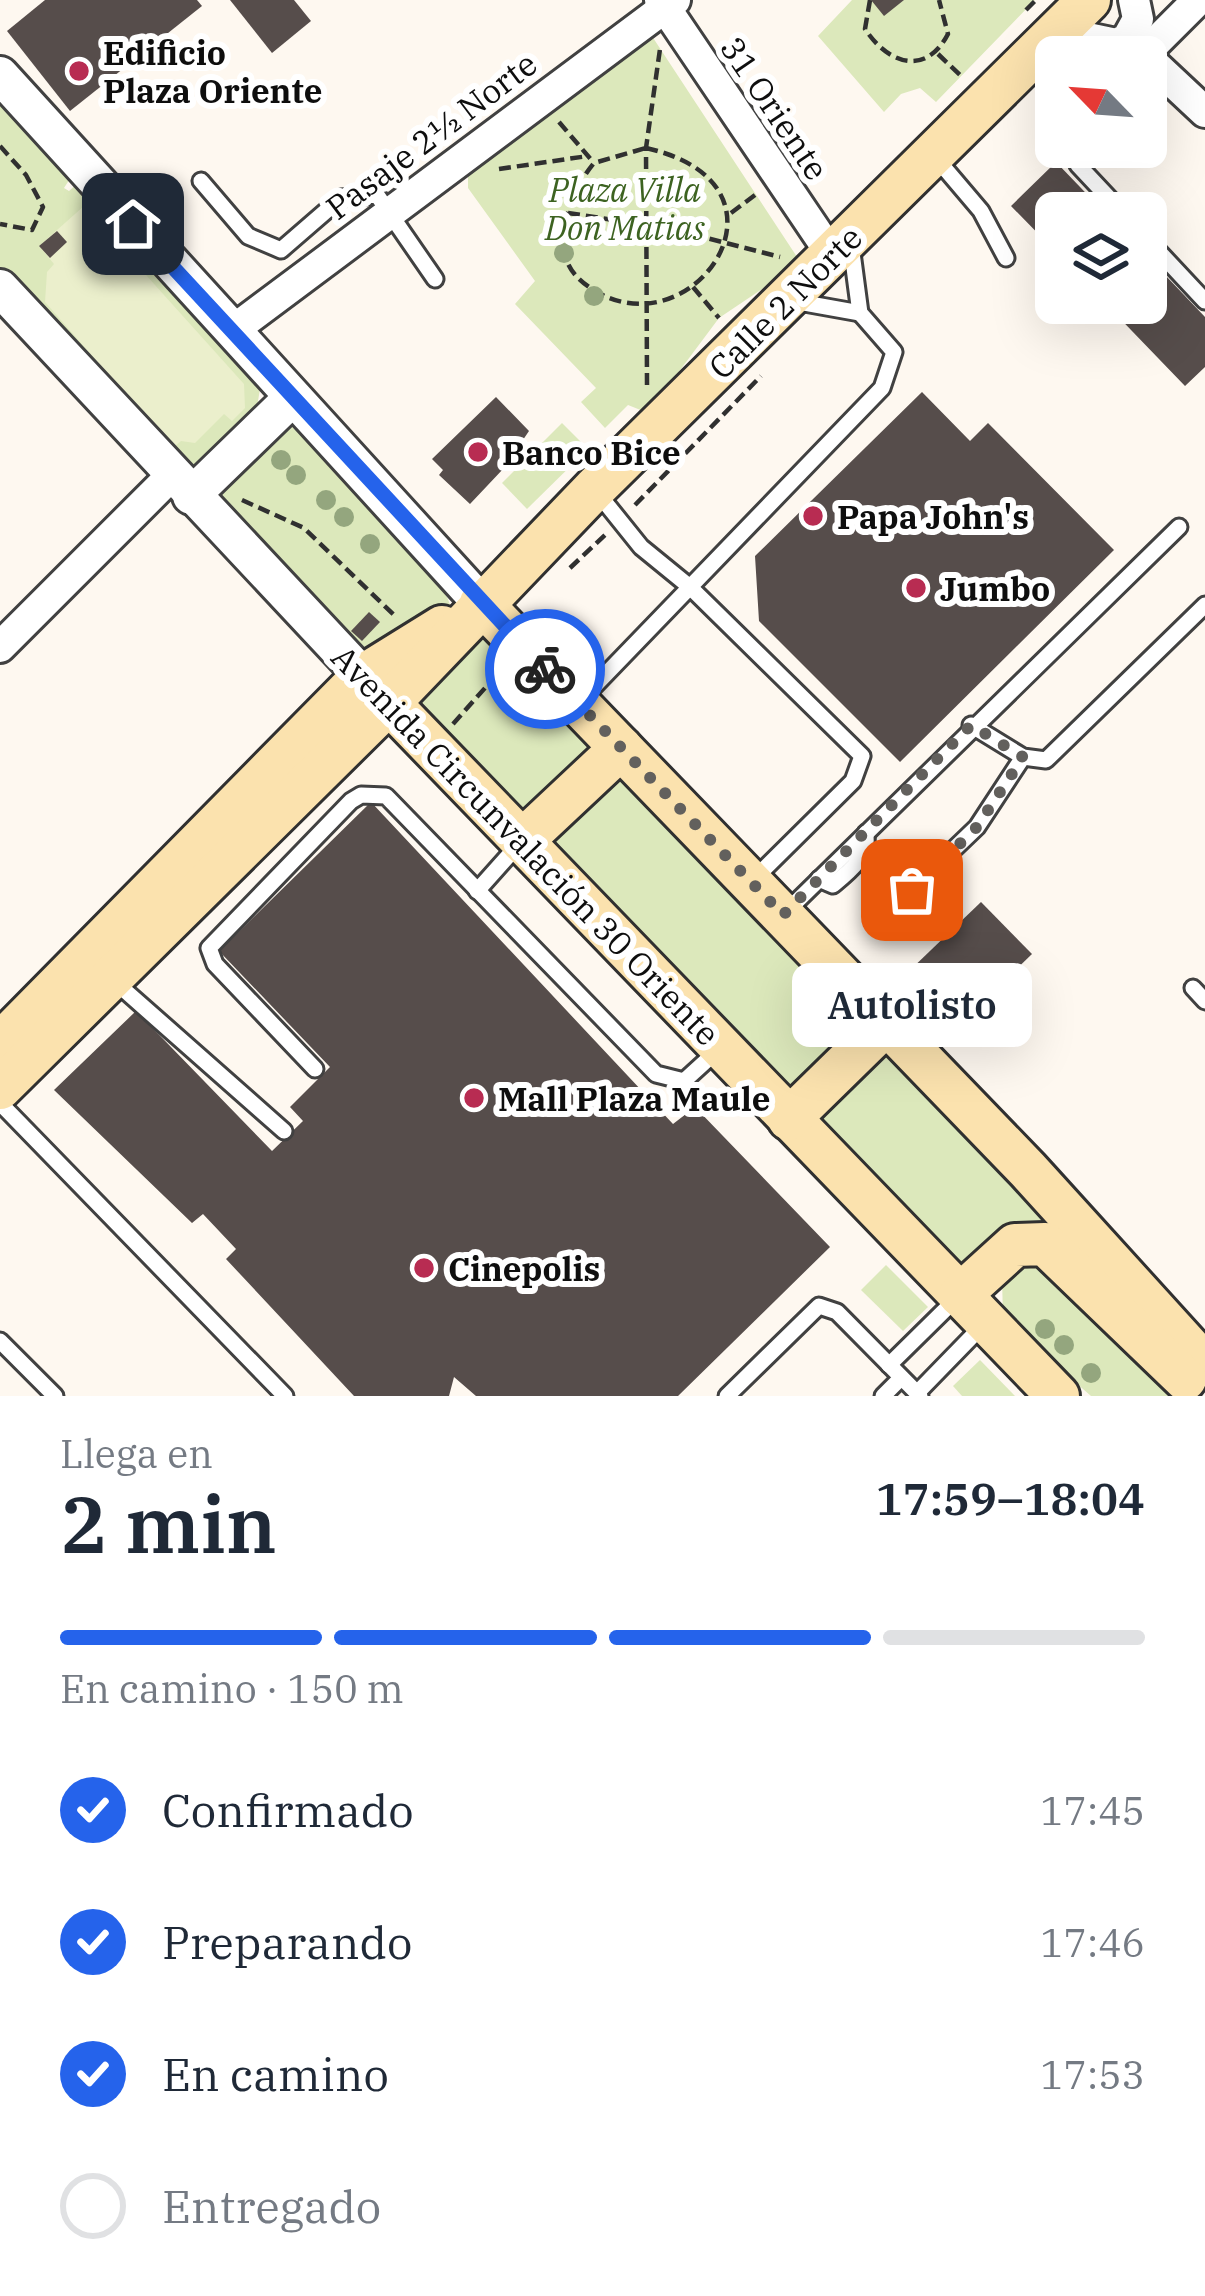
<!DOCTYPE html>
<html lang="es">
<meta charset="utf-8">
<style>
body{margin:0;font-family:"IBM Plex Serif",serif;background:#f6f6f7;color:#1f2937;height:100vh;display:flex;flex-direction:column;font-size:45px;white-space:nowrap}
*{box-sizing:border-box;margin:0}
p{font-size:39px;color:#747a83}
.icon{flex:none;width:66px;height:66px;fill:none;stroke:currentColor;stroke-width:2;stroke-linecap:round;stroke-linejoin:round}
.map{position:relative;height:1396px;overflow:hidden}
.side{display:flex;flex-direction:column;background:#fff;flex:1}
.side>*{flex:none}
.needle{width:78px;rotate:295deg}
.tools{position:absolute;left:1035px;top:36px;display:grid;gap:24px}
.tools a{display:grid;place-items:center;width:132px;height:132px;border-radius:18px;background:#fff;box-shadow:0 12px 48px #0002;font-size:60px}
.pin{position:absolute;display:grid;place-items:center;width:102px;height:102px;color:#fff;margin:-51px;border-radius:24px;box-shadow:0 6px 18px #0006}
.courier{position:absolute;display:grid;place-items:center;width:120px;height:120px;margin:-60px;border:9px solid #2563eb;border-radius:50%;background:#fff;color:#222;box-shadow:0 3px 15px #0007}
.bubble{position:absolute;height:84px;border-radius:18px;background:#fff;box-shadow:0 12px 48px #0002;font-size:39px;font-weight:600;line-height:84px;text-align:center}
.headline em{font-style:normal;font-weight:600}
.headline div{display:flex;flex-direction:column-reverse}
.headline{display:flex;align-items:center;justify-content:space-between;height:204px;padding:0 60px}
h1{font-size:78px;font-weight:600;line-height:90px}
.bar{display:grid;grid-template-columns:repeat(4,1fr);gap:18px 12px;align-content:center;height:144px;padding:0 60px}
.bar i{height:15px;border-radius:9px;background:#e0e1e3}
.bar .current{background:#2563eb}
.bar p{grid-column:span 4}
ol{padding:0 60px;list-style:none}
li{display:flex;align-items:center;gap:36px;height:132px}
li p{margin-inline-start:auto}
li .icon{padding:12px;border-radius:50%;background:#2563eb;color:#fff;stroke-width:4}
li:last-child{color:#747a83}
li i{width:66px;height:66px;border:6px solid #e0e1e3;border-radius:50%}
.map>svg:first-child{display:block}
.green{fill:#dce8bb}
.pitch{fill:#ebefcc}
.building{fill:#564d4b}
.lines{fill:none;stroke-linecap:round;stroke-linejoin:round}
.service-casing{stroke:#414141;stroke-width:21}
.minor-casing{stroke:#414141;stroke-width:36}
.tertiary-casing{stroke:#414141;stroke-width:42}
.secondary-casing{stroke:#303030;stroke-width:48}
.path{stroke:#303030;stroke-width:4.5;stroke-dasharray:12 6;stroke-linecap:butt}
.service{stroke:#fff;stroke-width:15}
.minor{stroke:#fff;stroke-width:30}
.tertiary{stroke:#fff;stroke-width:36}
.secondary{stroke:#fbe2ae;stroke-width:42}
.tree{fill:#94a67e}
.done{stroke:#62605d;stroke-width:12;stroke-dasharray:0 21.6}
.route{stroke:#2563eb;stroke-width:15}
.poi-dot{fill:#b82c52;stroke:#fff;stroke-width:4.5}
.labels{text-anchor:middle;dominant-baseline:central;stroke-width:12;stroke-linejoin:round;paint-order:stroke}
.poi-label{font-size:33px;font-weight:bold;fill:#0e0e0e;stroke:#fff;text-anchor:start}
.street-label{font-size:33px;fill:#0e0e0e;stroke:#fff}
.park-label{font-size:33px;font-style:italic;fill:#3d6321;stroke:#fff}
</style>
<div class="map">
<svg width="1205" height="1396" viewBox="0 0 1205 1396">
<rect width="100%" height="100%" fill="#fef8f0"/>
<g class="green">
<path d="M852,0H1035L936,102L920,88L901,94L884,112L818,36Z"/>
<path d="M642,21L801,263L719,318L648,413L628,405L605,428L581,402L596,388L515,304L535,281L468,188V174Z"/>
<path d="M0,88L75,171L64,188L69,191L78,183L260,389L256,413L190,474L0,267Z"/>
<path d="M562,423L588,449L527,509L502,483Z"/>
<path d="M294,424L443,587L451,607L421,626L360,651L218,502L220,491L274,434Z"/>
<path d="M490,638L589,735L587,758L525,813L511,805L419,705L422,694L477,641Z"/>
<path d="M610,778H629L1060,1234L955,1272L558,856L553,839Z"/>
<path d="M1036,1257L1176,1396H1091L1003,1319L1002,1277Z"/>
<path d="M886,1265L928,1307L903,1331L861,1290Z"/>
<path d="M980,1360L1015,1396H962L953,1386Z"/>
</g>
<path class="pitch" d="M84,206L244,384L245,408L232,421L224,414L195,443L181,441L173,448L45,302L47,272L54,264L39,246Z"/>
<g class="building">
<path d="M45,0H197L202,6L70,111L7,31Z"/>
<path d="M230,0H294L311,21L272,53Z"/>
<path d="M871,0H904L884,16Z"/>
<path d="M1056,162L1105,213H1056V252L1011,206Z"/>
<path d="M57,231L67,242L50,258L39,246Z"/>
<path d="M1146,255L1205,317V367L1185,386L1105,303H1146Z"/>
<path d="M922,392L970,441L988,423L1114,550L900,762L759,621L755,556Z"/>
<path d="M496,397L529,431L504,468L470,504L439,475L443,470L432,459Z"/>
<path d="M369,612L380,622L362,641L351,631Z"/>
<path d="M371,802L673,1124L695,1107L830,1247L678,1396H476L454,1377L449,1396H354L226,1259L236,1249L203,1214L192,1223L54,1090L136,1011L272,1151L303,1121L290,1107L330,1067L219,951Z"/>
<path d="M981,902L1032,954L957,1027L906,974Z"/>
</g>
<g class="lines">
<g class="service-casing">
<g id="service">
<path d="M936,158L981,211L1006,258"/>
<path d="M1078,165L1123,213"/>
<path d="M201,181L248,236L281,250L341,198L377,195L435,279"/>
<path d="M1146,238L1205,301"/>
<path d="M793,301L860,313"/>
<path d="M580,701L690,587L641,547L596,491"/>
<path d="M971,725L1023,757L1046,760L1205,605"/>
<path d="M819,879L833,885C850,871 869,856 866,833"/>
<path d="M751,882L853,781L862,756L690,587L882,388L894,352L860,313L851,245"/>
<path d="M477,891L519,844"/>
<path d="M787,911L1179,527"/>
<path d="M879,921L977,827L1023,757"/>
<path d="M113,980L284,1131"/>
<path d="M1193,988L1205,1001"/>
<path d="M315,1069L215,964L209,948L351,801L361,795L386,796L656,1074L684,1081L718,1050"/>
<path d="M0,1103L285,1396"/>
<path d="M0,1341L55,1396"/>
<path d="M889,1365L958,1297"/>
<path d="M917,1393L986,1322"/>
<path d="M727,1396L819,1306L837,1312L920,1396"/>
<path d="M883,1396L901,1378"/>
</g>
</g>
<g class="minor-casing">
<g id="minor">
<path d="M660,0L832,255"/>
<path d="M1059,32L1116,44L1127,39L1138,19L1134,0"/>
<path d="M1127,39L1205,112"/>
<path d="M1145,53L1198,0"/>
<path d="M232,331L675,0"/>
<path d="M0,647L171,476"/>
</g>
</g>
<g class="tertiary-casing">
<g id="tertiary">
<path d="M0,75L481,603"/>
<path d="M0,288L363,676"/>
<path d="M191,496L291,399"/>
</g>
</g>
<g class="secondary-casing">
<g id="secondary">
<path d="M481,603L1028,1170L1205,1365"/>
<path d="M363,676L1058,1396"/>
<path d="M522,841L621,748"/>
<path d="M0,1044L363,676L442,627"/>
<path d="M0,1088L390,702L594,489L1089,0"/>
<path d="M789,1119L887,1023"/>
<path d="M960,1295L1015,1245L1045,1244L1185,1379"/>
</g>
</g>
<g class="path">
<path d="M870,0L865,29C889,65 926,76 948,34L939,0"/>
<path d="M1026,10L1036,0"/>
<path d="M938,54L961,76"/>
<path d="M559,122L594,163"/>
<path d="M0,146L26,175L43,207L32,230L0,224"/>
<path d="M646,148C807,184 696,349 597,292C583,284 570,273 566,258C558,226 574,187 594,163Z"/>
<path d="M499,169L588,156"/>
<path d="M568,213L672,229L780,257"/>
<path d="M731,213L755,195"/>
<path d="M693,287L719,318"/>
<path d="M647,385L646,148L660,49"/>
<path d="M242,500L304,528L394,615"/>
<path d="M635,505L761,376"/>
<path d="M570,568L606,534"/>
<path d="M453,724L501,670"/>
</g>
<use href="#service" class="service"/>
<use href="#minor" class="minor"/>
<use href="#tertiary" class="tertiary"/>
<use href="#secondary" class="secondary"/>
</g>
<g class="tree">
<circle cx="564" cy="253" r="10"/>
<circle cx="594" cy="296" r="10"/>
<circle cx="281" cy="460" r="10"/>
<circle cx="296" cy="475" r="10"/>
<circle cx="326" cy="500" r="10"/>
<circle cx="344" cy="517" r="10"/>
<circle cx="370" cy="544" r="10"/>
<circle cx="1045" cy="1329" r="10"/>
<circle cx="1064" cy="1345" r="10"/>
<circle cx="1091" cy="1373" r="10"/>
</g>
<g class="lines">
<path class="done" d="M545,669L783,915L971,725L1023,757L977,827L912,890"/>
<path class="route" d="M133,224L545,669"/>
</g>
<g class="poi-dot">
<circle cx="79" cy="71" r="12"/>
<circle cx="478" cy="452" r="12"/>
<circle cx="813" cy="516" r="12"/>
<circle cx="916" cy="588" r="12"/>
<circle cx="474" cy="1098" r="12"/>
<circle cx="424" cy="1268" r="12"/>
</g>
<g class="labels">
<g class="poi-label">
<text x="103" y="52">Edificio<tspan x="103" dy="38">Plaza Oriente</tspan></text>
<text x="502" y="452">Banco Bice</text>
<text x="837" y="516">Papa John's</text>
<text x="940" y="588">Jumbo</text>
<text x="498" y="1098">Mall Plaza Maule</text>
<text x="448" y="1268">Cinepolis</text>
</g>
<g class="street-label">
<text transform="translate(775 108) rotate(56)">31 Oriente</text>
<text transform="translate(431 135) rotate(-37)">Pasaje 2½ Norte</text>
<text transform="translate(785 302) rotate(-45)">Calle 2 Norte</text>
<text transform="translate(526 845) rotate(46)">Avenida Circunvalación 30 Oriente</text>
</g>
<g class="park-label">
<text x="625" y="189">Plaza Villa<tspan x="625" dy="38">Don Matias</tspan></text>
</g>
</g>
</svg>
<div class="tools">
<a><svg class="needle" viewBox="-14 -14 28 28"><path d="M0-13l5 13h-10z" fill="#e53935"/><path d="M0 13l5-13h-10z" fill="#747a83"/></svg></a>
<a><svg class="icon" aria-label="layers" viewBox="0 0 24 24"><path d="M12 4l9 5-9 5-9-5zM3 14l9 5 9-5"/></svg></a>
</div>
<div class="pin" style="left:912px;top:890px;background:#ea580c"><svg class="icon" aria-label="bag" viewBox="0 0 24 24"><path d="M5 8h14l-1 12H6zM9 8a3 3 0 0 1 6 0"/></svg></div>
<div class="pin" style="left:133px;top:224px;background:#1f2937"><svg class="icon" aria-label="home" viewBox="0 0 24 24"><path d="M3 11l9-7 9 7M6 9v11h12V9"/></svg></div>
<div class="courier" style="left:545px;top:669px"><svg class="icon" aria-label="bike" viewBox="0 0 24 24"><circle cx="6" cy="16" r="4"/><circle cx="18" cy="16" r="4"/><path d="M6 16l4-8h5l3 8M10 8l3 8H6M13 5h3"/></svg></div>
<div class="bubble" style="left:792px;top:963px;width:240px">Autolisto</div>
</div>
<section class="side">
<div class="headline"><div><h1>2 min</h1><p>Llega en</p></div><em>17:59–18:04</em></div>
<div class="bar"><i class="current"></i><i class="current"></i><i class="current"></i><i></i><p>En camino · 150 m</p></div>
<ol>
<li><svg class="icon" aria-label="check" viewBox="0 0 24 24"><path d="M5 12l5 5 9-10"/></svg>Confirmado<p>17:45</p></li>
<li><svg class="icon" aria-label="check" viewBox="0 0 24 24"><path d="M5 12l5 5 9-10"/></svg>Preparando<p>17:46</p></li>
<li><svg class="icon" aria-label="check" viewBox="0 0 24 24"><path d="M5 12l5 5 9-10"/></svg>En camino<p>17:53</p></li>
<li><i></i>Entregado</li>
</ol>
</section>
